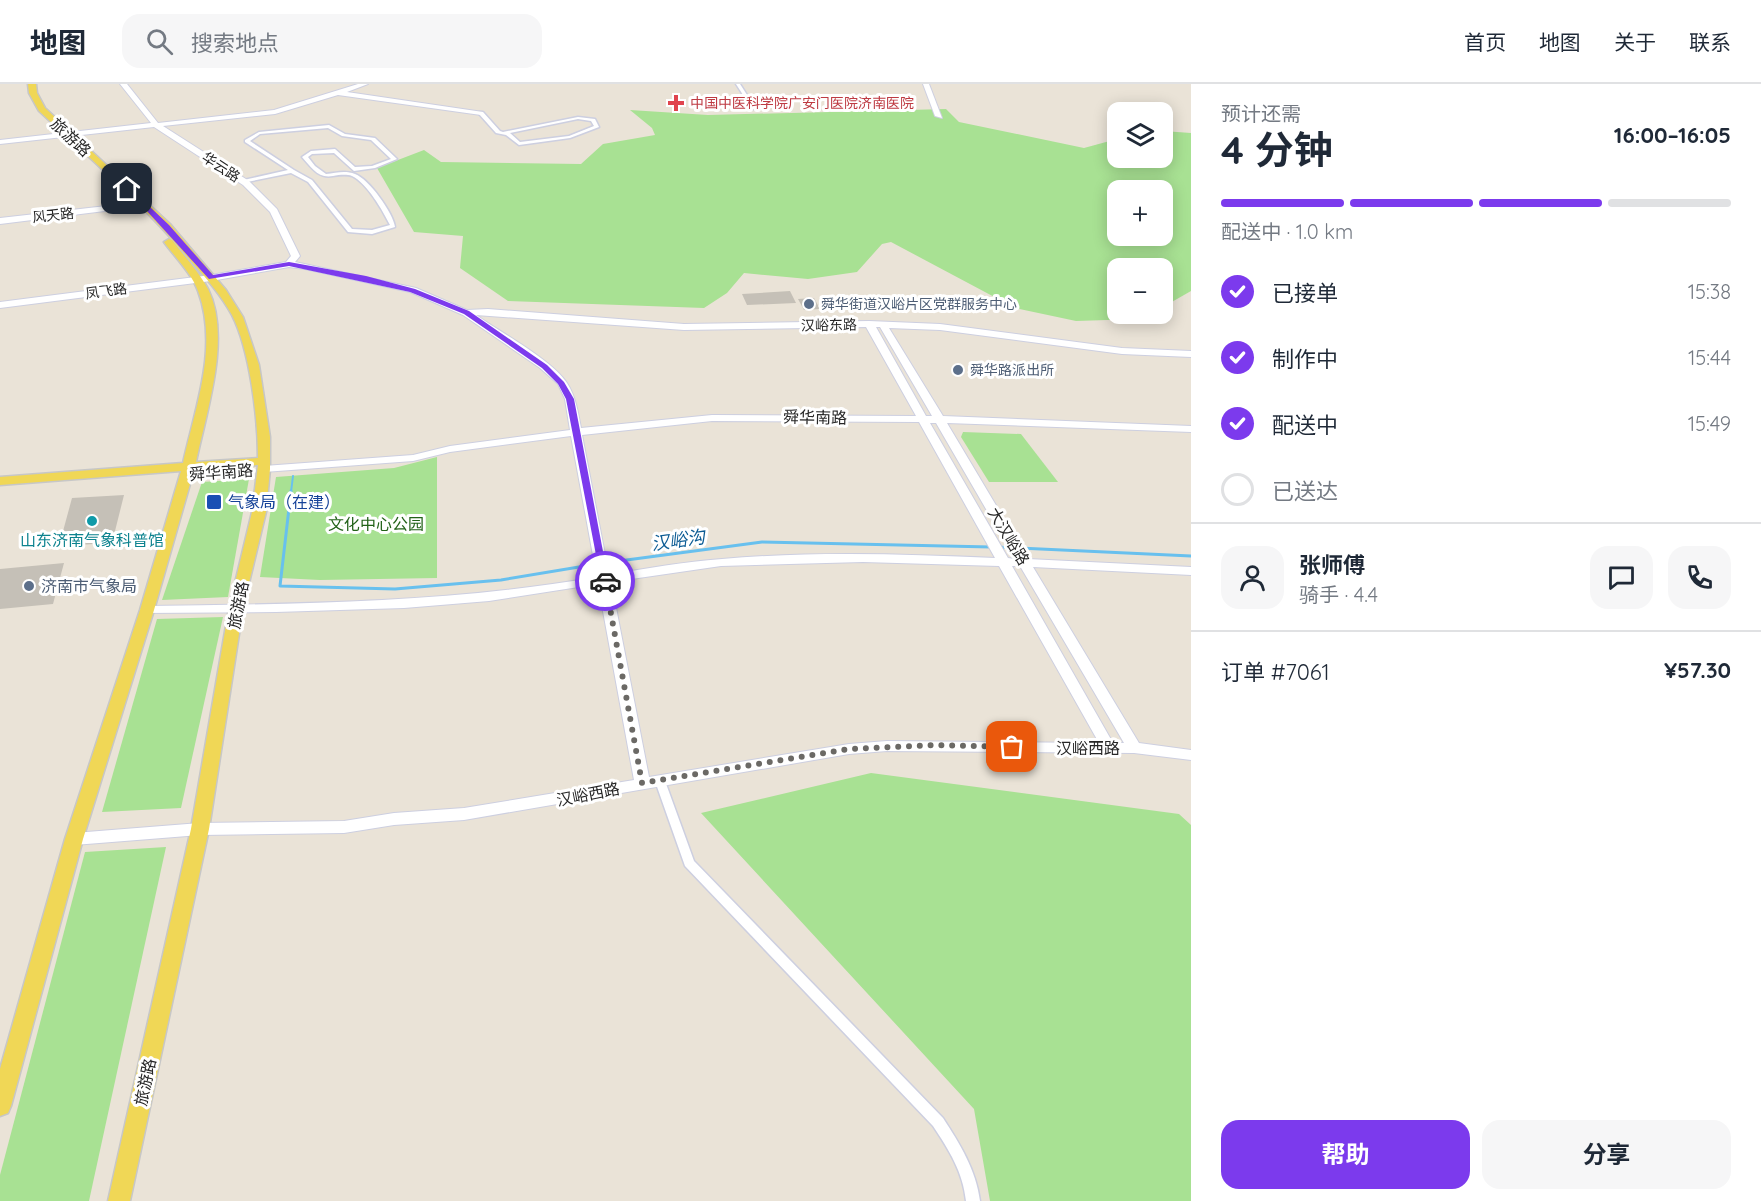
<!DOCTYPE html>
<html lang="zh">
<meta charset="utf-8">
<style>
body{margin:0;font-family:Quicksand,"Noto Sans SC",sans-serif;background:#f6f6f7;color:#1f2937;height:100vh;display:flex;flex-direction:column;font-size:22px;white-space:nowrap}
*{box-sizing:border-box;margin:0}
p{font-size:20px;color:#747a83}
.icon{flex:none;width:33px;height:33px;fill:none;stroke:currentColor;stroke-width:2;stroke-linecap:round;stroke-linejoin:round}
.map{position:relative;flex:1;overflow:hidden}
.sheet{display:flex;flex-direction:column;background:#fff;width:570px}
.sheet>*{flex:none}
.tools{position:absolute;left:1107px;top:18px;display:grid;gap:12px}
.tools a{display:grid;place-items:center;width:66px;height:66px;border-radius:12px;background:#fff;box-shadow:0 3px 15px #0003;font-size:30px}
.pin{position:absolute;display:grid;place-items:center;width:51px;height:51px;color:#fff;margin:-26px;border-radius:12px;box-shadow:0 3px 9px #0006}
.courier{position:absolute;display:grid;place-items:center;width:60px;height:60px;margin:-30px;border:4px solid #7c3aed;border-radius:50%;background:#fff;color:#222;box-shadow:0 2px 8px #0007}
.head em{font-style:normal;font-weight:700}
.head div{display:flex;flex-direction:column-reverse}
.head{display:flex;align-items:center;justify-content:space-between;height:102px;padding:0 30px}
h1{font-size:39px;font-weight:700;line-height:45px}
.bar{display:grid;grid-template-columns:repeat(4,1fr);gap:9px 6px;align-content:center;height:72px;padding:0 30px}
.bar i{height:8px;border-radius:4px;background:#e0e1e3}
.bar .current{background:#7c3aed}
.bar p{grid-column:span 4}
.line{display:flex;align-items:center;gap:15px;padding:0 30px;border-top:2px solid #e0e1e3}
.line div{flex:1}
.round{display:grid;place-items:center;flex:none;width:63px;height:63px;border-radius:18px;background:#f6f6f7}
ol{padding:0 30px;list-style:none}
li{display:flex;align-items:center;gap:18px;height:66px}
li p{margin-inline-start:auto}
li .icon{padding:6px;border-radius:50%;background:#7c3aed;color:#fff;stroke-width:4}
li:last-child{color:#747a83}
li i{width:33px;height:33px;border:3px solid #e0e1e3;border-radius:50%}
.cta{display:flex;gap:12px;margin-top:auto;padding:12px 30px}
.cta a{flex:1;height:69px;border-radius:18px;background:#7c3aed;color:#fff;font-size:24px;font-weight:700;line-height:69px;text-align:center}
.cta a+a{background:#f6f6f7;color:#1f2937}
header{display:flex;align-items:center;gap:36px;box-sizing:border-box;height:84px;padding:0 30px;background:#fff;border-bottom:2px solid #e0e1e3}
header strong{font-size:28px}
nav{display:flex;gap:33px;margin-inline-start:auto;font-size:21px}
.search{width:420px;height:54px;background:#f6f6f7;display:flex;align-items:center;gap:15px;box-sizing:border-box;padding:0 21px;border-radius:18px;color:#747a83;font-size:22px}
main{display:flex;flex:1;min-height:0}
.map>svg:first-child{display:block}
.green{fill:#a8e193;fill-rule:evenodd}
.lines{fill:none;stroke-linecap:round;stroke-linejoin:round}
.stream-far1{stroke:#68c0ee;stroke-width:2}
.stream{stroke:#68c0ee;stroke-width:3}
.building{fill:#c5c0b7}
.street-casing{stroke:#cdcfe0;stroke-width:3}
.secondary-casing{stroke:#cdcfe0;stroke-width:2}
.primary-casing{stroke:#c7c7c7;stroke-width:3}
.street{fill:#fff;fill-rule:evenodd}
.secondary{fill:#fff;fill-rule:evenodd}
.primary{fill:#f0d756;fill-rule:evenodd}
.route{fill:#7c3aed}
.done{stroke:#6b6965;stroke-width:6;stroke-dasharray:0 10.8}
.health-dot{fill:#e0444e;stroke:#fff;stroke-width:2}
.service-dot{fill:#5c6f8a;stroke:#fff;stroke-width:2}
.transit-dot{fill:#1a4fb4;stroke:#fff;stroke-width:2}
.culture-dot{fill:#0f9aa8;stroke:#fff;stroke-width:2}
.labels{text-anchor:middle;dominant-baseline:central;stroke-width:6;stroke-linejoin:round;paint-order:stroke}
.far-health-label{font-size:14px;fill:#be3a42;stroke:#fff;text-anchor:start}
.far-street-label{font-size:14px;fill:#272727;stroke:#fff}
.far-service-label{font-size:14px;fill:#4e5e75;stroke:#fff;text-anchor:start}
.street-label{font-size:16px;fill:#272727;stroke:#fff}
.transit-label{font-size:16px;fill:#164399;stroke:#fff;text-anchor:start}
.park-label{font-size:16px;fill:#226218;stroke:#fff}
.culture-label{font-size:16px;fill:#0d838f;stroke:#fff}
.service-label{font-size:16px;fill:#4e5e75;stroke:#fff;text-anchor:start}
.water-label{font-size:18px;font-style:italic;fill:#0d5c94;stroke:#fff}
</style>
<header>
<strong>地图</strong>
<div class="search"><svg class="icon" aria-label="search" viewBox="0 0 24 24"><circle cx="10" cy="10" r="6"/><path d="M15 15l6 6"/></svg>搜索地点</div>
<nav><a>首页</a><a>地图</a><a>关于</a><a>联系</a></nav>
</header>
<main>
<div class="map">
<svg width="1191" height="1117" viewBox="0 0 1191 1117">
<rect width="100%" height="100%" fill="#eae3d7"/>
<g class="green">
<path d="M946,25L959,38L1084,64L1117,55L1118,74H1162L1163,47L1191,49V207L1163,223L1162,184H1118V230H1148L1138,235L1076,237L1015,224L891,158L882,160L857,188L808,195L744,189L727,209L704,224L508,217L460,184L463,152L414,148L377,84L424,66L441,78L581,80L603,60L655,51L652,44L630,26L708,31ZM1118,106H1162V152H1118Z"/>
<path d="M963,348L1021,350L1058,398H989L961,353Z"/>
<path d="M437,373V494L320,496L260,493L276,393L394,384Z"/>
<path d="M249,395L228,513L162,516L202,398Z"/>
<path d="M223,533L181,724L102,728L157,535Z"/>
<path d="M871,689L1179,730L1191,741V1117H990L974,1025L701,729Z"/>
<path d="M166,763L89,1117H0V1091L85,768Z"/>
</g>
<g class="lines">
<path class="stream-far1" d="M291,408L293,392"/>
<g class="stream">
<path d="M291,407L280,502L395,505L501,496L597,480"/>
<path d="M998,463L1012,464"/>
<path d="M1019,464L1191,472"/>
<path d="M604,479L762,458L991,463"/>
</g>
</g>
<g class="building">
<path d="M790,207L796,219L747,221L742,210Z"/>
<path d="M814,214L820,225L804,226L798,215Z"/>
<path d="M124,411L112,459L59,462L72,414Z"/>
<path d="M64,479L53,520L0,525V485Z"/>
</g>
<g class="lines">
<g class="street-casing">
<g id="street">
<path d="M736,0H740L756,25H752Z"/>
<path d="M479,28H483L500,47L503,48L578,33L595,35L599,43L570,54L519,61L506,51L496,49L479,30ZM578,35L591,37L594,42L569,52L520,58L510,49Z"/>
<path d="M329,41L345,50L375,54L397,75L375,84L354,87L334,69L312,70L308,73L315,82L326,90C336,89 345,86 355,90C369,95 393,129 395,143L372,150L348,148L308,98L291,89L242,99L239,97L288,86L245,58V56L259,48ZM328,44L342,52L371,56L391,75L372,82L355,83L335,65L311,67L302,73C311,83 318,95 333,92C339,91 346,90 352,92C367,99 383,127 390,141L372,146L352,145L312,96L294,86L250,57L260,50Z"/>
<path d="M660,693L664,694L665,697L694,777L943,1034C960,1060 976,1086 980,1117H966C963,1088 949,1066 933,1042L685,782L655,697L656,694Z"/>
</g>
</g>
<g class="secondary-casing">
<g id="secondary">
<path d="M120,0H127L158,39L274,26L358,0H368L347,8L483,28V30L481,31L338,11L275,30L163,42L249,97L277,125L300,172L295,178L416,204L467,226L488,225L684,240L869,237L940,240L1122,264L1191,267V273L1122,270L940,246L889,244L943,332L1191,342V348L947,339L1028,475L1191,483V491L1033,483L1139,659L1191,666V676L1134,669L887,667L849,670L464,736L394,741L344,749L200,751L74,761L68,759L66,755L68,751L74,749L200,739L344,737L394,729L464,724L634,696L598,500L489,517L404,524L276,528L142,529L140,526L147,522C298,520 448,519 597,493L571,352L450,368L413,377L264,388L258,385L264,382L413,371L450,362L570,346L565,315L558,300L540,284L463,231L410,208L305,185L289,183L211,197L0,224V218L211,191L286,178L291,172L270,128L243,101L154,43L0,60V56L151,39ZM476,231L684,246L866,243L916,332L712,331L581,344C578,329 576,313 567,299C552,276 500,248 476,231ZM876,243H880L932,332H926ZM712,337L919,338L995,474C904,470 813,467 722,475C684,478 647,484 609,491L582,351ZM930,339H936L1015,475L1008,474ZM863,478L999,482L1099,659L887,657L849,660L649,693L611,498L721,482ZM1012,482H1020L1124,659H1113Z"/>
<path d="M923,0H929L942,34L935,32Z"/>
<path d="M142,118H145V122L0,140V134Z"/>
</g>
</g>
<g class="primary-casing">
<path id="primary" d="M28,0H36L37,9L45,24L170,140L226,206L243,233L259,281L270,353V385L266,428L243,524L209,745L130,1117H108L191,745L229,524L252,428L258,381L194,386L154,526L83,755L11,1022L8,1029L0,1032V985L65,755L140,526L181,387L0,401V393L183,379C195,324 219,263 198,207C192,190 175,173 164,158L169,155L172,156C184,172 199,188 208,205C232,253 206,329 196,378L258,374C258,335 250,266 232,231C221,211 206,194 191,177C145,122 91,75 39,27L29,9Z"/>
</g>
<use href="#street" class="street"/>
<use href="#secondary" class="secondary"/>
<use href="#primary" class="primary"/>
</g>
<path class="route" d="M125,103H129L169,141L213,191L289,178L366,192L415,205L469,227L547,281L564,298L574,315L609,499L601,497L566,315L558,300L542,284L464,230L410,208L289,182L209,195Z"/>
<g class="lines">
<path class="done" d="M605,497L642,699L849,665L936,661L1012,663"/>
</g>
<path class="health-dot" d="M673 10h6v6h6v6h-6v6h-6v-6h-6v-6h6z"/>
<g class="service-dot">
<circle cx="809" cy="220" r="6"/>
<circle cx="958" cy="286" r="6"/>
<circle cx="29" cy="502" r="6"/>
</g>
<rect class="transit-dot" x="206" y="410" width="16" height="16" rx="3"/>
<circle class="culture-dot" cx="92" cy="437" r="6"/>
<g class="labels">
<g class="far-health-label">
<text x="690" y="19">中国中医科学院广安门医院济南医院</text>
</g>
<g class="far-street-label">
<text transform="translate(221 83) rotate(33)">华云路</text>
<text transform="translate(53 131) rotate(-6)">风天路</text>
<text transform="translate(106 207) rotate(-8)">凤飞路</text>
<text transform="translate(829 241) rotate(-1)">汉峪东路</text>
</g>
<g class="far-service-label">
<text x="821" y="220">舜华街道汉峪片区党群服务中心</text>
<text x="970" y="286">舜华路派出所</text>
</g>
<g class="street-label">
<text transform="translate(71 53) rotate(43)">旅游路</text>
<text transform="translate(815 333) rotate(1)">舜华南路</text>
<text transform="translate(221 388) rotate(-4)">舜华南路</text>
<text transform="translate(1009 452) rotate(59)">大汉峪路</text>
<text transform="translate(238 521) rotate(-79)">旅游路</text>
<text x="1088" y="664">汉峪西路</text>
<text transform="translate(588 710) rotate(-11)">汉峪西路</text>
<text transform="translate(145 998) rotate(-78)">旅游路</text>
</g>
<g class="transit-label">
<text x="228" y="418">气象局（在建）</text>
</g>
<g class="park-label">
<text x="376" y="440">文化中心公园</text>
</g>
<g class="culture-label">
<text x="92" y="456">山东济南气象科普馆</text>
</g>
<g class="service-label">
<text x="41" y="502">济南市气象局</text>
</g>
<g class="water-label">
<text transform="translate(678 456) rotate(-8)">汉峪沟</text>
</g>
</g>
</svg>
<div class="tools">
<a><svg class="icon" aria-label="layers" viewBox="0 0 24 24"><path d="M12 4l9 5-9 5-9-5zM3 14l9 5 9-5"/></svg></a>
<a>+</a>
<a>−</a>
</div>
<div class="pin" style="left:1012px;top:663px;background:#ea580c"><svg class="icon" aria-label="bag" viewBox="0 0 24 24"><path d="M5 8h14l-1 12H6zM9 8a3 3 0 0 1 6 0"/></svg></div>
<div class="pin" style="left:127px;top:105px;background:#1f2937"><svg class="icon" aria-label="home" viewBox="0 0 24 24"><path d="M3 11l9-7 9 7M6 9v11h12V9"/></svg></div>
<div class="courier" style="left:605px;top:497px"><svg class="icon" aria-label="car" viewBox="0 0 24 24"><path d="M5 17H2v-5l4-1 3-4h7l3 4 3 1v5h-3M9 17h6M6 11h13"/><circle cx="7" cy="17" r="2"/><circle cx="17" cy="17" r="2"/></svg></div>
</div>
<section class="sheet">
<div class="head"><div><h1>4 分钟</h1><p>预计还需</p></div><em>16:00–16:05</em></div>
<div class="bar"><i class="current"></i><i class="current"></i><i class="current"></i><i></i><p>配送中 · 1.0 km</p></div>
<ol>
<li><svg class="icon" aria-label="check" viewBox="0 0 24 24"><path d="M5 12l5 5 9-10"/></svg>已接单<p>15:38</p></li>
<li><svg class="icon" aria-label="check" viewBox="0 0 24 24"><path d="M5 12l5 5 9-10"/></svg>制作中<p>15:44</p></li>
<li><svg class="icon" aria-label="check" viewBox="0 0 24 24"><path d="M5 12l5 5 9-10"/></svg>配送中<p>15:49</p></li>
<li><i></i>已送达</li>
</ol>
<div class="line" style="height:108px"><a class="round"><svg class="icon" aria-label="person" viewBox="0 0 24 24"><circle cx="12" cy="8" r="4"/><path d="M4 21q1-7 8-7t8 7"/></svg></a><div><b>张师傅</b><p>骑手 · 4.4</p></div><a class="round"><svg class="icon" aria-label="chat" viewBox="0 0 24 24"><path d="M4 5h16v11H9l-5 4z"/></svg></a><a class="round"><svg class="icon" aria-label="phone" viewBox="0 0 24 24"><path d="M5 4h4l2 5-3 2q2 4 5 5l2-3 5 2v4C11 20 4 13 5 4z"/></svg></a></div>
<div class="line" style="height:78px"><div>订单 #7061</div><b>¥57.30</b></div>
<div class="cta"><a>帮助</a><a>分享</a></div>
</section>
</main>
